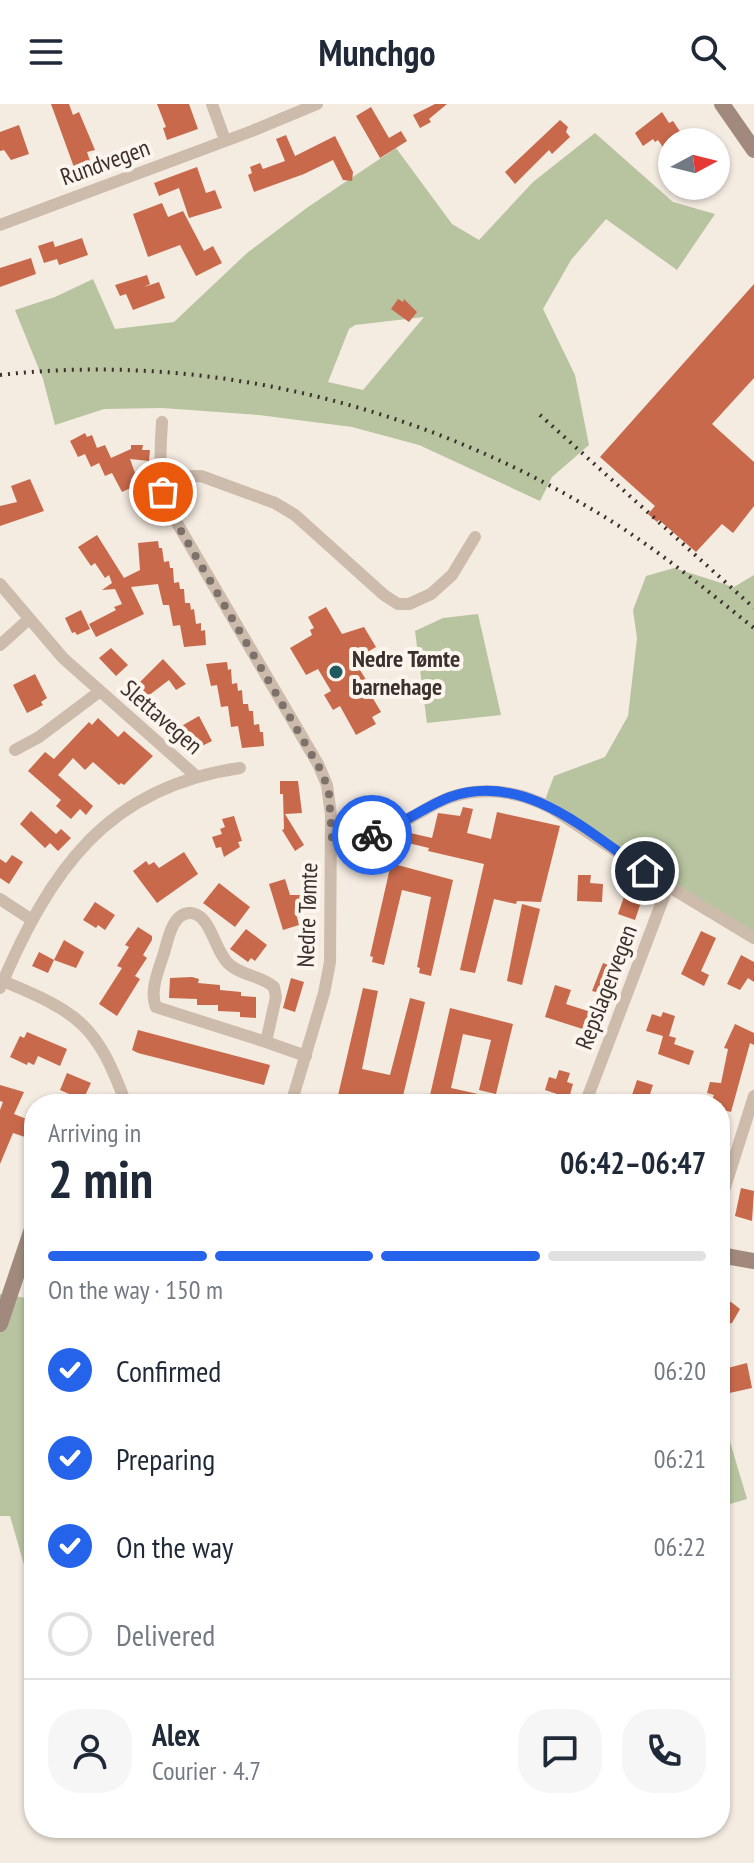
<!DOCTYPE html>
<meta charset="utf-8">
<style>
body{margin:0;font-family:"PT Sans Narrow",sans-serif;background:#f6f6f7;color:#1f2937;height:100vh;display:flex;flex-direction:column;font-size:30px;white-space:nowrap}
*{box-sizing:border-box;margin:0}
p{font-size:26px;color:#747a83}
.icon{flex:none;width:44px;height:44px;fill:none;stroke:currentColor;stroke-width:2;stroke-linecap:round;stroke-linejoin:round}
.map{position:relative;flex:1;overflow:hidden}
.panel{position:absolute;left:24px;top:990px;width:706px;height:744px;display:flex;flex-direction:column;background:#fff;border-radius:32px;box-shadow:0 2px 6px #0004}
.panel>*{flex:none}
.needle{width:52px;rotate:83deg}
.controls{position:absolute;left:658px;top:24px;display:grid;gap:16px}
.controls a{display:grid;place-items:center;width:72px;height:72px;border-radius:50%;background:#fff;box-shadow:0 2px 6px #0004;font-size:40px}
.pin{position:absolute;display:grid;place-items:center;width:68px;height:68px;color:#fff;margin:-34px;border:4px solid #fff;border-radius:50%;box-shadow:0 2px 8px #0007}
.courier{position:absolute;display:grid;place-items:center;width:80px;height:80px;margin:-40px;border:6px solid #2563eb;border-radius:50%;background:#fff;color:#222;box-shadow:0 2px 10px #0007}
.headline em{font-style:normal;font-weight:800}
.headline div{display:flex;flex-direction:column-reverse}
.headline{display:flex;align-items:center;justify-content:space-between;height:136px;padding:0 24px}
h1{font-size:52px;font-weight:800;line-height:60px}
.bar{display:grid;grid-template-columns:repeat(4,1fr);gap:12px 8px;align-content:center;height:96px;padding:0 24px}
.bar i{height:10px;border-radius:6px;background:#e0e1e3}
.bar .current{background:#2563eb}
.bar p{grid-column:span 4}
.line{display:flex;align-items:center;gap:20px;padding:0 24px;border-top:2px solid #e0e1e3}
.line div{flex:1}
.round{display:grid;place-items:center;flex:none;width:84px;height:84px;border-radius:32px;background:#f6f6f7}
ol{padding:0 24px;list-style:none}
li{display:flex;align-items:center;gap:24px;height:88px}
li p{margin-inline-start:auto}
li .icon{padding:8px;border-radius:50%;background:#2563eb;color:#fff;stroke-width:4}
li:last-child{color:#747a83}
li i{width:44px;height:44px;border:4px solid #e0e1e3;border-radius:50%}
header{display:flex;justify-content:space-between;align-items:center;height:104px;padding:0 24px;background:#fff;font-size:36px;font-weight:800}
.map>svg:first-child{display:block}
.green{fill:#b8c4a0;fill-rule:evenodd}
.building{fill:#c8694b}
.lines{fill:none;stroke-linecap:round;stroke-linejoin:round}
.street{stroke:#cdbbac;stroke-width:12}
.secondary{stroke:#a18a7d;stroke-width:16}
.rail{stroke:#3b302b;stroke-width:4;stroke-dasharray:2 6;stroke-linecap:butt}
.done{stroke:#7c716b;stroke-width:8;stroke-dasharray:0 14.4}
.route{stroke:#2563eb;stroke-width:10}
.poi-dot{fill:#1f5a5e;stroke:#fbf5ee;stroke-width:3}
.labels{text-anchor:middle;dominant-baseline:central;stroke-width:8;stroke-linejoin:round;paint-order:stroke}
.street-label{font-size:24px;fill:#3b302b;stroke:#fbf5ee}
.poi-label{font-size:24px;font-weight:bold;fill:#3b302b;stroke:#fbf5ee;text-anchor:start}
</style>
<header><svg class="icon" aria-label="menu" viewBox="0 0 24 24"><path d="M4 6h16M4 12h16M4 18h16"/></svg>Munchgo<svg class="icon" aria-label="search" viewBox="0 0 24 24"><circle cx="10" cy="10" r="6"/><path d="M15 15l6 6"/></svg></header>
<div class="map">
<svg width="754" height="1759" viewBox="0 0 754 1759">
<rect width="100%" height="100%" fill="#f4ebe1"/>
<g class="green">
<path d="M595,29L673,98L715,110L677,166L606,115L571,156L543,205L575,271L589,341L552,373L540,397L419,341L352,323L259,311L162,304L104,305L55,321L43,275L15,206L55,193L93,175L115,225L174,218L247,149L308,103L396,44L452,120L479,136L533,78ZM424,213L363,286L328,278L349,225L355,221Z"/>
<path d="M674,464L734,483L754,471V828L542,704L554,672L605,653L628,612L637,534L633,506L646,472Z"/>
<path d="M478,510L501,611L427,619L415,527L443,514Z"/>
<path d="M0,1190L34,1195V1472L27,1471L10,1412H0Z"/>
<path d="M720,1304L747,1395L720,1403Z"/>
</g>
<g class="building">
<path d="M51,0H69L73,11L79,8L95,46L87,48L91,60L75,66Z"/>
<path d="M157,0H189L198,25L167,36L163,24L166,23Z"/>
<path d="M435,0H447L429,15L431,18L420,24L413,11Z"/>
<path d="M371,3L389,34L401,27L407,37L380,54L356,12Z"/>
<path d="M662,8L669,19L673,17L687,38H672V56L658,36L655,38L653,35L643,42L635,29Z"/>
<path d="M560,16L568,23L566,28L570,33L552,50L549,46L515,80L505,68Z"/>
<path d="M19,21L29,50L11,56L4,46L0,47V28Z"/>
<path d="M286,31L295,52L335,32L353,68L352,77L343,76L333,56L304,70L254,88L248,71L252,69L250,63L260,59L263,65L285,57L276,35Z"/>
<path d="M197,63L206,89L215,86L222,104L189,114L179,84L159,92L154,79Z"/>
<path d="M162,99L168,113L183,107L204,147L213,142L222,159L196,172L180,141L148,153L133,110Z"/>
<path d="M82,134L88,151L59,161L57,155L44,159L38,142L53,137L55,143Z"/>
<path d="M31,154L36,170L0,183V164Z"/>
<path d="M147,171L150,180L144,183L159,178L165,194L133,206L126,190L120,192L115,181Z"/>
<path d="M754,180V274L712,320L754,358V402L733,429L722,420L696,448L659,416L657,418L648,410L655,402L600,353Z"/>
<path d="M398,195L403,198L404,195L417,208L409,218L391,205Z"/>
<path d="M85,329L87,333L92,331L97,344L105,341L111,354L131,345V341H143L142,346H150L149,357L130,355L139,380L122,388L112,369L105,372L99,359L91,363L85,350L78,353L70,337Z"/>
<path d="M30,375L44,407L0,422V402L17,398L11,382Z"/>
<path d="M97,431L124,474L140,466L138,439L158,437L159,444H162L164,458L169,457L170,464H173L174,479L179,478L180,485H184L185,499H190L191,506L194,505L196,520L201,519V527L205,526L206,541L184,543L180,521L173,522L169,501H163L158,480L131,483L144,510L96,533L89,520L116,506L114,503L122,500L115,485L102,486L112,479L109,471L105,474L95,459L91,462L78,443Z"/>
<path d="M326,503L342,530L364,523L376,543L354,556L371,584L368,586L381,608L372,613L376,620L356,631L340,602L333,606L324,591L331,587L318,565L306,571L290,544L312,531L310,526L314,524L308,513Z"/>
<path d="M81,506L90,525L77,531L75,528L72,529L65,514Z"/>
<path d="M111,544L128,561L116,572L99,554Z"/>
<path d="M163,555L186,580L176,586L169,576L148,592L138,580Z"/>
<path d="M227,558L228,566L231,565L232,580L237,579L238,587L242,586L243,600H248L249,607H253L254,621L259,620L260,628H263L264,642L242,644L238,622L231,623L228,602L221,603L217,581L211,582L206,560Z"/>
<path d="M35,570L47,594L41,598L43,601L27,609L13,581Z"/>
<path d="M199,612L212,637L202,642L198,634L187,640L178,624Z"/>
<path d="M98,614L118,633L124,627L153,652L124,681L121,679L119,681L93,658L85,666L73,654L58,671L93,702L86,711L80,705L71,715L56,702L61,696L28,667L45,648L54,655L89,618L92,621Z"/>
<path d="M280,677H298L302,709L285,710L304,741L295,747L282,726L284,725L283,690H280Z"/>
<path d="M463,703L473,705L467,729L491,735L497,708L560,722L541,798L517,797L516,800L494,795L475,869L460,866L484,760L428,747L429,744L404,738L406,728L432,734L438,709L460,712Z"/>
<path d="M31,707L56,730L61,725L71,734L58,747L50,739L45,744L20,720Z"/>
<path d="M234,712L242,737L238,738L240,743L224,753L221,743L216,744L212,733L222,730L220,725L225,723L222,715Z"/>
<path d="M184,748L198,770L157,799L133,767L146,757L149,761L154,758L159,764Z"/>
<path d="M12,751L23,758L9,780L0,774V755L6,759Z"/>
<path d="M394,760L453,776L431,872L419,869L420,864L417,863L431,793L402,786L384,861L372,858L373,853L370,852L390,764L393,765Z"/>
<path d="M578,771H591L590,779L603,780L602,798L577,797Z"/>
<path d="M285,775L290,791H300L305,807L296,809L299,821L283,826L269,780Z"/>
<path d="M219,779L250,803L235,823L203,799Z"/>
<path d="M627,784L644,789L635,816L618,810Z"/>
<path d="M95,798L115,811L105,826L98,821L96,824L83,816Z"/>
<path d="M522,800L540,805L522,881L507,877Z"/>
<path d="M138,823L152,832V836L143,851L147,854L135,872L140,875L117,912L99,900L122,864L117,862L129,843L125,841Z"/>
<path d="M246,825L267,841L255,857L251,854L248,858L230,845Z"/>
<path d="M701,827L716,834L701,867L709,871L704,882L681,870Z"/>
<path d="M64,836L84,848L76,864L54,856L48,869L32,862L39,848L54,856Z"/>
<path d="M741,851L754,858V878L748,874L740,886L727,880Z"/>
<path d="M603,859L617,864L613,873L617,875L613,884L610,883L607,891L592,887Z"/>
<path d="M192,873L199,875L198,879L220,881V886L241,888V892L256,893V914L240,913V908L218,907V901H197V895L169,894L170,874Z"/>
<path d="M291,874L304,878L295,908L283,904Z"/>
<path d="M555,881L571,886L566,900L594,909L589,927L545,913Z"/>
<path d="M363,884L378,887L362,965L390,971L410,894L425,898L418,929L402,996L377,990L376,1000H336Z"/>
<path d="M450,904L513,920L496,990L479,986L491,936L463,930L451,984L478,990L476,1000H428Z"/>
<path d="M663,908L675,912L669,932L676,934L674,940L694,947L689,961L658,950L663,932L646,927L652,910L661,913Z"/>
<path d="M735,920L754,929V941L750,939L731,1008L720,1005V1000L711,998L714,991L707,989L710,978L721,979L728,945L724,944Z"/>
<path d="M138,926L270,961L264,981L138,949L132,946Z"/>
<path d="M27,928L67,945L60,962L38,952L34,961L28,958L27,961L10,953L20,932L24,934Z"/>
<path d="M559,966L570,969L567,978L573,980L569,994L545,986L549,973L556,975Z"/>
<path d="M67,969L91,979L83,996L60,986Z"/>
<path d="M637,976L653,981L647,999L631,994Z"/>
<path d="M0,981L24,988L14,1010L34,1018V1036L13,1029L0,1060V1006L3,998L0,997Z"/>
<path d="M741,1084L754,1087L752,1117L735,1112Z"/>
<path d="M720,1196L731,1198L740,1205L732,1219L720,1222Z"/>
<path d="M747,1259L752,1284L725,1290L721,1287L720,1266Z"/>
</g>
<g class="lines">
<g class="street">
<path d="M212,0L225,36"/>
<path d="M0,121L252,27L317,0"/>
<path d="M162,318C160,349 158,378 170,407L318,660L327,681L331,711L330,858L324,889L291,1000"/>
<path d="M161,373L201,372L275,399L295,411L384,491L398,500H409L431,490L452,471L475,433"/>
<path d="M0,480L63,554L196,672"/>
<path d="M0,541L29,515"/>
<path d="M15,646L39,633L99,588"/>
<path d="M332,735C350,734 369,733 386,726C403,719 419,709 435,700C473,680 516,685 553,705L668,782L754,834"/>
<path d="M0,795L32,816"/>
<path d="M3,877C80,909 97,921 126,1000"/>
<path d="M0,884C50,767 106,683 240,664"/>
<path d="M266,938L156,903C149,887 159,865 164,849C168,836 172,810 189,809C211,808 214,848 230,861C243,872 262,872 274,883L276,893L266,938L306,952"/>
<path d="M585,1000L668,782"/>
<path d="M720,1099L754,992"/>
</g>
<g class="secondary">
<path d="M722,0L754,46"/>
<path d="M720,1151L754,1157"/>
<path d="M0,1220L34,1119"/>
</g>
<g class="rail">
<path d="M0,271C208,247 426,303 603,412C656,444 705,485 754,524"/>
<path d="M540,311L754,504"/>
</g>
</g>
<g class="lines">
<path class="done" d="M163,388L174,415L323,670L329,690L332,735L372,731"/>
<path class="route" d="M372,731C400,723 423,703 450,693C525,667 588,728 645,767"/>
</g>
<circle class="poi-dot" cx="336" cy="568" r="8"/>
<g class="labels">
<g class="street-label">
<text transform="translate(105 58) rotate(-20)">Rundvegen</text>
<text transform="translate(162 613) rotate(41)">Slettavegen</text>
<text transform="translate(307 811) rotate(-88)">Nedre Tømte</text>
<text transform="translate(606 883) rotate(-69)">Repslagervegen</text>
</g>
<g class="poi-label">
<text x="352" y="554">Nedre Tømte<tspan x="352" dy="28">barnehage</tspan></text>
</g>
</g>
</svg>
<div class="controls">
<a><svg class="needle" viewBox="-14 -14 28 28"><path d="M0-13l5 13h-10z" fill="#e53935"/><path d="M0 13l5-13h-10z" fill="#747a83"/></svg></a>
</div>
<div class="pin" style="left:163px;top:388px;background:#ea580c"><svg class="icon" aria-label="bag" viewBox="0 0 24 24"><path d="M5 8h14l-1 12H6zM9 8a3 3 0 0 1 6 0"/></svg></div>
<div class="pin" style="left:645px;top:767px;background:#1f2937"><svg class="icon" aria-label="home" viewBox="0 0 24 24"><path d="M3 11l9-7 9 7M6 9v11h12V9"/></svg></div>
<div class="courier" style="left:372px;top:731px"><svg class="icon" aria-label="bike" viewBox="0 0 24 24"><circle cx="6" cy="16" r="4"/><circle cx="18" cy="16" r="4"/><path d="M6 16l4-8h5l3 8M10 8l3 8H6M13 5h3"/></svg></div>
<section class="panel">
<div class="headline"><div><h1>2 min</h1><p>Arriving in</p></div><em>06:42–06:47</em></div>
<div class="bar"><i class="current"></i><i class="current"></i><i class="current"></i><i></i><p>On the way · 150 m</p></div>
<ol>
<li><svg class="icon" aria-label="check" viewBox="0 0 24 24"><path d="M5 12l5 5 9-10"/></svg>Confirmed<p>06:20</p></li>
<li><svg class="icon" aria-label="check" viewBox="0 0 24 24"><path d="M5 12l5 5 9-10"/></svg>Preparing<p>06:21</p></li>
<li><svg class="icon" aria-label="check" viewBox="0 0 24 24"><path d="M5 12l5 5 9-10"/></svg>On the way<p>06:22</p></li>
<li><i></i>Delivered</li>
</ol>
<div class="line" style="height:144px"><a class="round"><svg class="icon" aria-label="person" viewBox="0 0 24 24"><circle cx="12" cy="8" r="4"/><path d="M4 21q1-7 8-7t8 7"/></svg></a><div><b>Alex</b><p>Courier · 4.7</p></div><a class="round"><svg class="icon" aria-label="chat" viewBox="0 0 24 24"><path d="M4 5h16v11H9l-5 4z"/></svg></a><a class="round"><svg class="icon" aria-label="phone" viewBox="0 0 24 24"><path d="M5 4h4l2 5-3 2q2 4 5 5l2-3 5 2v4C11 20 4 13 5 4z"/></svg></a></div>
</section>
</div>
